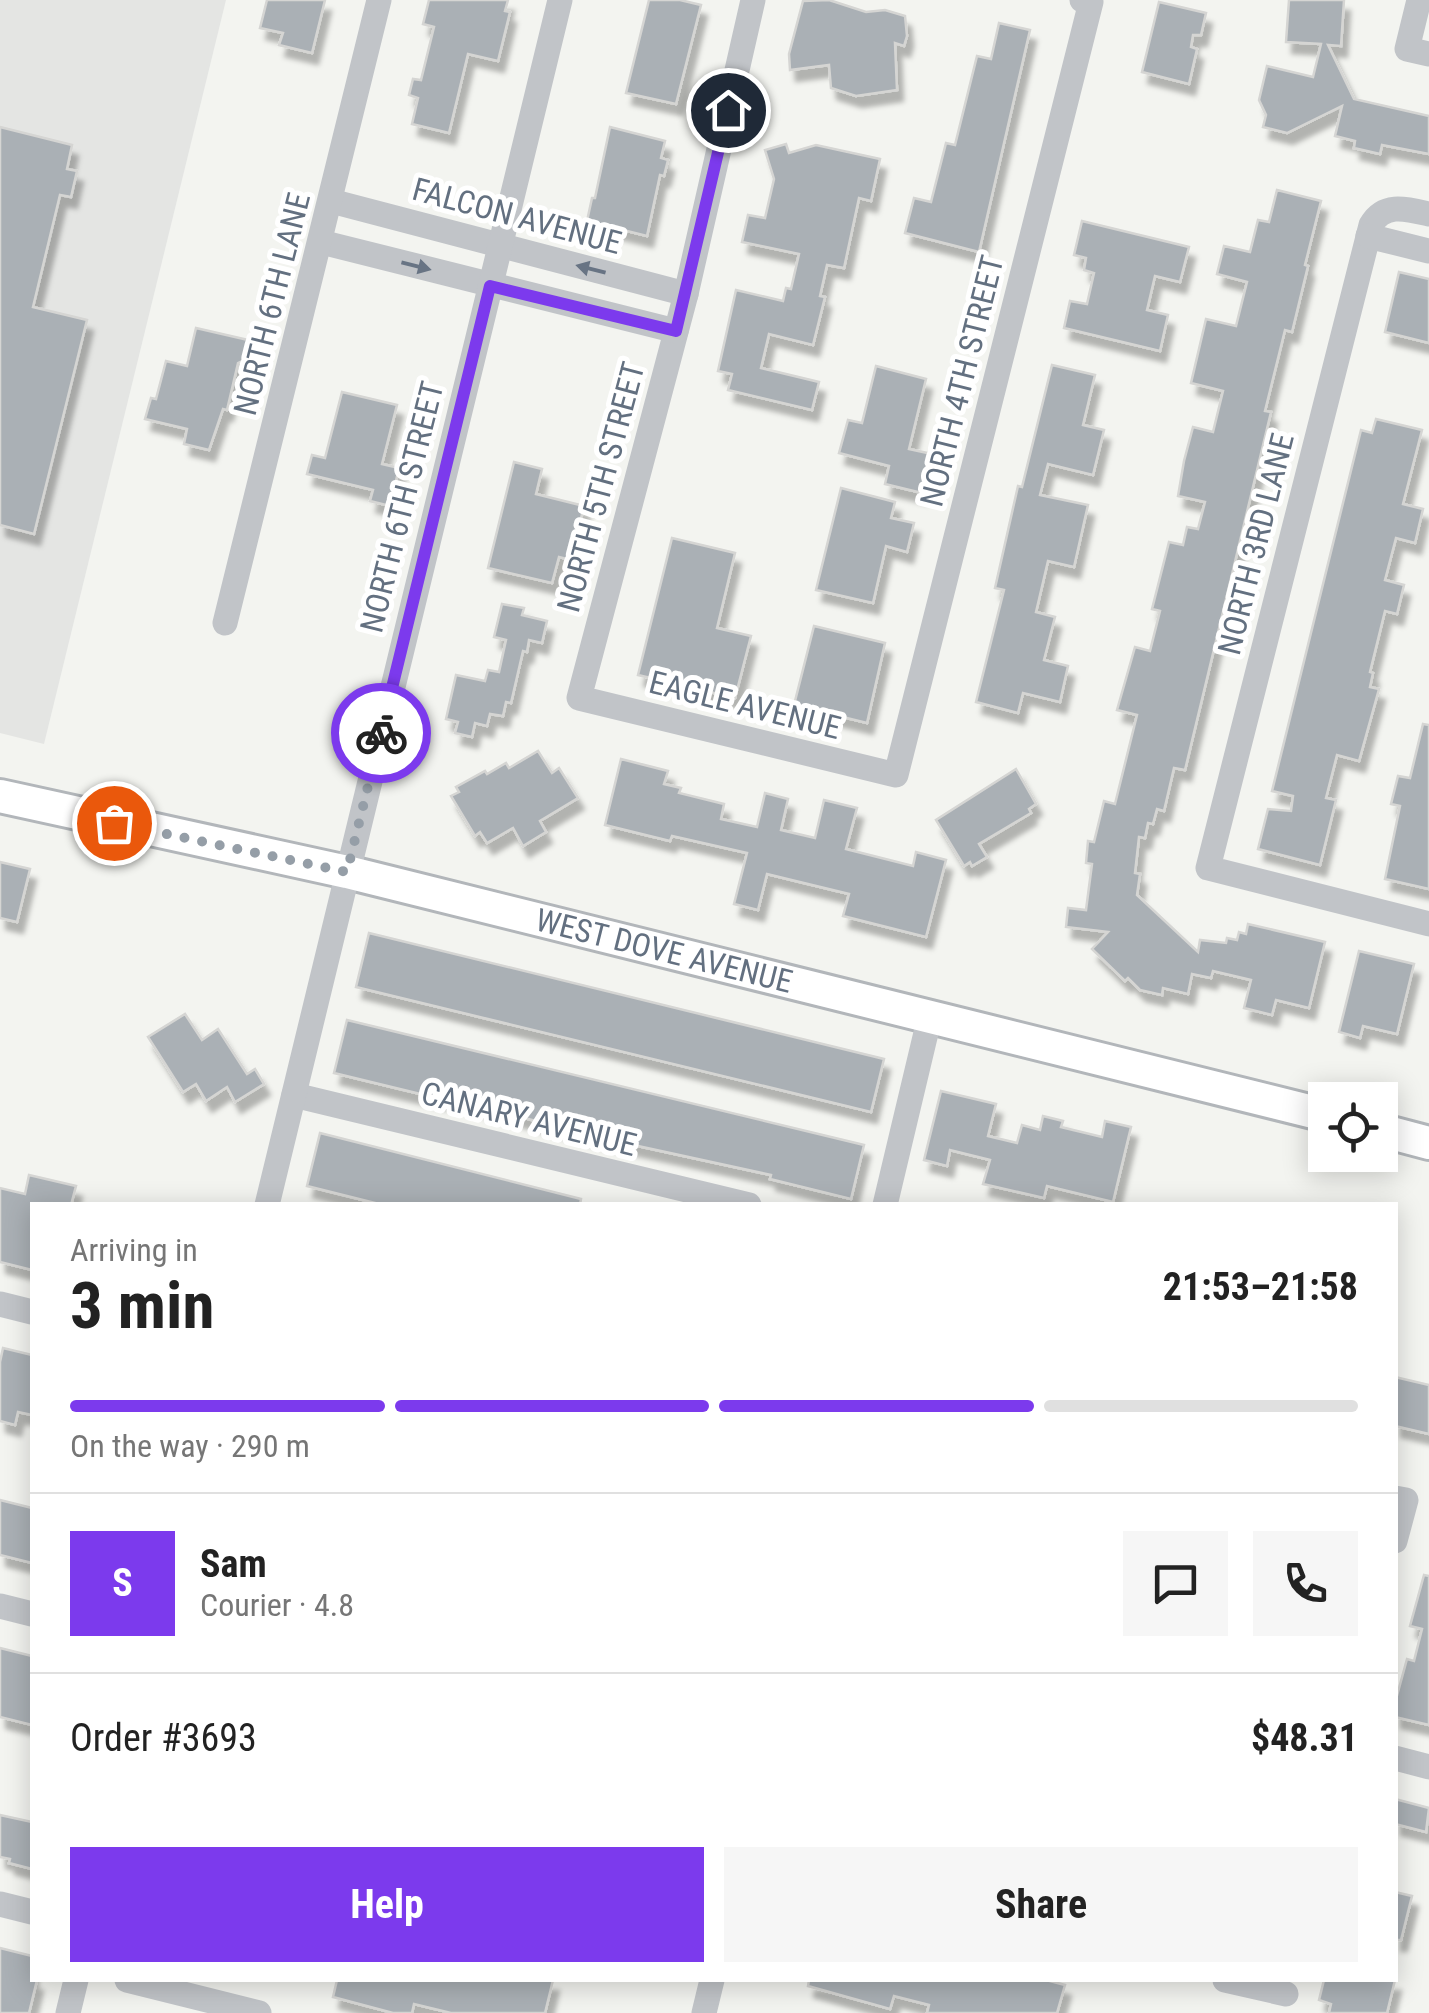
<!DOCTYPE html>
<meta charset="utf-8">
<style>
body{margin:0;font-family:"Roboto Condensed",sans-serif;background:#f6f6f6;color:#222;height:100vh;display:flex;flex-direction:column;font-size:38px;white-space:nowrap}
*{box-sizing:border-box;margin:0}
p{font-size:32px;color:#767676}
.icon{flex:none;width:55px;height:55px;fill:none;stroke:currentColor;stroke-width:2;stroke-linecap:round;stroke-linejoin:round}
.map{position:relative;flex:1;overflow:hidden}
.drawer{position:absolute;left:30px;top:1202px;width:1368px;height:780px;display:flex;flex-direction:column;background:#fff;border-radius:0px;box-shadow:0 5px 25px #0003}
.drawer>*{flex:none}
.tools{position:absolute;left:1308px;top:1082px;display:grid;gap:20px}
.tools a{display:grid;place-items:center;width:90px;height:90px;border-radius:0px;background:#fff;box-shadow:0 5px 25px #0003;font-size:50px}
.pin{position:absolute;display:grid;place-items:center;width:85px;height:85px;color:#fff;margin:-42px;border:5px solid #fff;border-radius:50%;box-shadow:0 2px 10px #0007}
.courier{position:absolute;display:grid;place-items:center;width:100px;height:100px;margin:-50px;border:8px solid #7c3aed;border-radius:50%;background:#fff;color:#222;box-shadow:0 2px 12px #0007}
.head em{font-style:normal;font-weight:700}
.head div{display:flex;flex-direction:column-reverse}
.head{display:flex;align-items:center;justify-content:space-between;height:170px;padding:0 40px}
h1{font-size:65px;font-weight:700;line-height:75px}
.bar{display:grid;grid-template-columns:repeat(4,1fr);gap:15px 10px;align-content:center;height:120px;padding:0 40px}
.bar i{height:12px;border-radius:8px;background:#e0e0e0}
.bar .active{background:#7c3aed}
.bar p{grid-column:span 4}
.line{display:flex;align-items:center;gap:25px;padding:0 40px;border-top:2px solid #e0e0e0}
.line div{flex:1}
.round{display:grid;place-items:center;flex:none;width:105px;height:105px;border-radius:0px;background:#f6f6f6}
.button{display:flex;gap:20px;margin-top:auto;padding:20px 40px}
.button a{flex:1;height:115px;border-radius:0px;background:#7c3aed;color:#fff;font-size:40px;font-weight:700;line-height:115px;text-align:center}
.button a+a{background:#f6f6f6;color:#222}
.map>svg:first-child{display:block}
.built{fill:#e4e5e3}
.building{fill:#aab0b5;stroke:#d5d5d3;stroke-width:2.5;filter:url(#shadow)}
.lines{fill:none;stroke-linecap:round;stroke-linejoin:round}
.major-casing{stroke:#b2b6ba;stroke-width:38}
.minor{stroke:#c1c4c8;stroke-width:25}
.major{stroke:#fff;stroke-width:32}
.oneway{fill:#687484}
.done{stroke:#959ea7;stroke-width:10;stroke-dasharray:0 18}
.route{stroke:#7c3aed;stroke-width:12}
.labels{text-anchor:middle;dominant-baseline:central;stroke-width:10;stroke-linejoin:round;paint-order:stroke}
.street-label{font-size:32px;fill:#637080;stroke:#fff}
</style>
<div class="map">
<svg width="1429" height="2013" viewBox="0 0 1429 2013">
<defs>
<filter id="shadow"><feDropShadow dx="6" dy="11" stdDeviation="2.5" flood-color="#0004"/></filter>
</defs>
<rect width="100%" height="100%" fill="#f3f4f0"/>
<path class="built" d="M0,0H226L44,744L0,733Z"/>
<g class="building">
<path d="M267,0H325L312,53L279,45L283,33L260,28Z"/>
<path d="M429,0H508L505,11L510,12L498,61L468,54L449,133L412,124L418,98L409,95L413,79L421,80L434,27L423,24Z"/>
<path d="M649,0H680L701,5L676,104L626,93Z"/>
<path d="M829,0L866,12L885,10L905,16L907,36L904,46L895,43L897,90L856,96L831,88L829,65L790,70L789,54L803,1Z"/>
<path d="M1289,0H1344L1341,46L1328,45L1354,99L1429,116V154L1382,145L1380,154L1354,148L1355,141L1335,136L1342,106L1287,133L1263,127L1266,115L1259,100L1267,66L1313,77L1321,44L1286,42Z"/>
<path d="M1159,2L1206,13L1201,35H1193L1191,47L1197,49L1189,84L1142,72Z"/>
<path d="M999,23L1030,30L979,252L905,233L914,198L931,202L946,143L955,145L977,56L991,59Z"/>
<path d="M0,127L72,145L67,169L77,171L71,197L60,195L33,307L87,320L34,534L0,525Z"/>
<path d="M610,127L665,141L661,158L668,160L664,176L660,175L647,236L587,221L592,198H595Z"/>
<path d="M786,144L789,153L816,145L880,159L871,201L859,198L844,268L827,265L820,296L825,297L813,345L769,334L761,368L819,382L812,410L728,390L732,374L718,371L736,290L783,301L786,288L791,289L799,254L742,242L748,215L765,218L774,179L765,150Z"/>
<path d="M1277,190L1321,201L1305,265L1308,266L1292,332L1285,330L1265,411L1271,412L1185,770L1174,768L1164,811L1157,809L1153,824L1148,823L1145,838L1139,837L1135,873L1140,874L1137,895L1198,952L1200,940L1226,943L1227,938L1237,940L1239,932L1246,934L1248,924L1325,942L1309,1008L1276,1000L1272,1015L1244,1008L1251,980L1213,971L1211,978L1192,974L1188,994L1163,988L1162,995L1140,990L1128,978L1125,981L1092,949L1108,932L1066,927L1068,908L1086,910L1092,864L1086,863L1088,841L1094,842L1104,801L1115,804L1137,715L1117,710L1135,647L1150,651L1160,611L1152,609L1169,542L1183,545L1187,527L1198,529L1205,502L1178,496L1184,461L1193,427L1213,432L1223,391L1191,383L1206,319L1236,326L1247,282L1217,274L1224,246L1250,252L1258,220L1269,222Z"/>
<path d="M1082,221L1189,247L1180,282L1155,276L1147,310L1168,315L1160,351L1064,328L1070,301L1087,304L1094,273L1084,270L1086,258L1074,255Z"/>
<path d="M1399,272L1429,279V343L1385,332Z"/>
<path d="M196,328L248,340L242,361L238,363L227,410L223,409L209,450L184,444L187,429L145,419L151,398L156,399L166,361L187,366Z"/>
<path d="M1052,365L1095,375L1083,425L1104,430L1093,475L1048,464L1040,495L1088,505L1074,567L1048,561L1036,612L1055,617L1044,660L1068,666L1060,702L1023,693L1018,713L976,702L1004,590L995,588L1018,486L1022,487Z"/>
<path d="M876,366L926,379L909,449L932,454L922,493L885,484L889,466L839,453L848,420L862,423Z"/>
<path d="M342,392L397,405L382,464L399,468L390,506L370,501L373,490L307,474L312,455L325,458Z"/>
<path d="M1376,419L1422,430L1403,504L1423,509L1415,543L1396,538L1385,580L1404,585L1397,614L1385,611L1370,672L1373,673L1370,687L1379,689L1359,761L1337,755L1326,798L1336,800L1320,865L1258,849L1268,809L1291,811L1293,796L1272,791L1361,430L1372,433Z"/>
<path d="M514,462L542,469L536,494L584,506L571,560L559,557L552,583L488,568Z"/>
<path d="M841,488L895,502L891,518L914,523L907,552L886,546L873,603L816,590Z"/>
<path d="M672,538L735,553L717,628L751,636L735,698L638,675Z"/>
<path d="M502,604L524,608L522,615L547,621L542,643L529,640L527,652L523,651L511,703L506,702L503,716L490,714L487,726L475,723L472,737L455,733L458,722L446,719L456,675L485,681L488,670L499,672L506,640L494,637Z"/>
<path d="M814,626L885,643L867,723L794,705Z"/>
<path d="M1423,724L1429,725V889L1385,879L1400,806L1391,804L1398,776L1410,778Z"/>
<path d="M538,751L552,773L559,768L578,798L540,821L546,832L523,846L513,828L487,843L480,832L475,836L451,796L459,792L456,787L485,771L487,774L506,763L509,768Z"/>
<path d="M621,759L668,771L664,784L681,788L679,793L724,804L721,819L757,827L765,793L788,799L781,830L815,838L824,800L857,808L846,849L913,866L916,852L946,860L926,937L843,916L849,894L767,874L758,910L734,904L747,853L672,836L670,841L605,825Z"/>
<path d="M1016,769L1036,804L1029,809L1031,813L979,844L987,857L972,866L970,862L964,866L936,820Z"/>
<path d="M0,862L30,869L17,922L0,918Z"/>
<path d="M369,933L884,1059L871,1112L356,987Z"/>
<path d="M1359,951L1414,964L1397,1034L1363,1026L1360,1038L1339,1032Z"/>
<path d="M185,1014L202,1040L218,1029L247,1074L255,1069L264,1084L235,1102L227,1087L206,1101L196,1084L183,1092L148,1037Z"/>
<path d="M347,1020L864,1145L851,1199L770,1179L771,1175L592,1136L442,1096L441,1099L334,1073Z"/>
<path d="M941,1091L996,1104L988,1136L1017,1143L1022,1125L1040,1130L1043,1116L1063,1121L1061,1127L1102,1137L1105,1121L1131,1127L1113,1202L1047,1186L1044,1198L983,1184L990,1160L950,1150L947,1166L924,1160Z"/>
<path d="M320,1133L581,1199L580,1205H383L307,1186Z"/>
<path d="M29,1175L76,1186L71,1205H32V1270L0,1262V1188L25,1194Z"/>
<path d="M3,1348L32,1355V1415L18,1412L15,1425L0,1421V1362Z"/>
<path d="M1395,1377L1429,1385V1434L1395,1426Z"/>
<path d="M0,1500L32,1508V1563L0,1555Z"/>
<path d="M1424,1575L1429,1576V1725L1395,1717V1703L1407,1659L1414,1661L1422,1629L1410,1626Z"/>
<path d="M0,1648L32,1656V1725L0,1717Z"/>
<path d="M1395,1799L1429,1808L1426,1832L1395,1824Z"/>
<path d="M0,1815L32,1822V1869L9,1863L10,1859L0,1857Z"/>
<path d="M1395,1892L1412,1896L1401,1940H1395Z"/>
<path d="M0,1948L32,1956V1980H37L29,2013H0Z"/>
<path d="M337,1980H553L545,2013H451L414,2004L412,2013H393L333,1997Z"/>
<path d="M809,1980H1046L1065,1985L1057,2013H927L929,2005L894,1996L890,2009L808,1986Z"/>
<path d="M1324,1980H1395L1387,2013H1329L1331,2004L1319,2000Z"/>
</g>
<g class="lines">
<g class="major-casing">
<g id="major">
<path id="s1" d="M0,796L347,872L1325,1115"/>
<path d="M1380,1130L1429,1143"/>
</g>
</g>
<g class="minor">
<path d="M753,0L686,294L579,698L896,775L1091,2L1082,0"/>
<path d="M1419,0L1407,49L1429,54"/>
<path d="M331,201L686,294"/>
<path d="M1429,214C1407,209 1384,202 1371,225L1208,868L1429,924"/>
<path d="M1368,236L1429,251"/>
<path d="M321,242L676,331"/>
<path d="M225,623L379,0"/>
<path d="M294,1095L749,1205"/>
<path d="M267,1205L560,0"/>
<path d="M885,1205L930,1016"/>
<path d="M0,1304L32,1312"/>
<path d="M1395,1498L1406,1500L1395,1541"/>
<path d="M0,1606L32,1614"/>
<path d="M1395,1758L1429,1767"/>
<path d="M0,1904L32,1912"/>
<path d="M127,1980L259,2013"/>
<path d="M1225,1980L1286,1994"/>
<path d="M68,2013L76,1980"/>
<path d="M704,2013L712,1980"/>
</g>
<use href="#major" class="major"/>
</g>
<defs><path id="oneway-solid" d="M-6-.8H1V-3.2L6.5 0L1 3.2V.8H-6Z" transform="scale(2.5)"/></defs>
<g class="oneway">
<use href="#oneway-solid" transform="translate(416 266) rotate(14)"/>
<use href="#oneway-solid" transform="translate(591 269) rotate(-166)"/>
</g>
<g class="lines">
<path class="done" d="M114,823L347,872L381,733"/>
<path class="route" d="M381,733L490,286L676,331L728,110"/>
</g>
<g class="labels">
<g class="street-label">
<text transform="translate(517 216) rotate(15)">FALCON AVENUE</text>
<text transform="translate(272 304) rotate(-76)">NORTH 6TH LANE</text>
<text transform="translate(962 381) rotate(-76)">NORTH 4TH STREET</text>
<text transform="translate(601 487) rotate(-75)">NORTH 5TH STREET</text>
<text transform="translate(402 507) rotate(-76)">NORTH 6TH STREET</text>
<text transform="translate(1256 544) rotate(-76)">NORTH 3RD LANE</text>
<text transform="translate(745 705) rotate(14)">EAGLE AVENUE</text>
<text stroke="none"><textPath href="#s1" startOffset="682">WEST DOVE AVENUE</textPath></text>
<text transform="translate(529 1119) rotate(14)">CANARY AVENUE</text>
</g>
</g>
</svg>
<div class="tools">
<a><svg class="icon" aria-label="locate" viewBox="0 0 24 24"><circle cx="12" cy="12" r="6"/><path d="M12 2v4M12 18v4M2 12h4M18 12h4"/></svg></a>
</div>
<div class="pin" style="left:114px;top:823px;background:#ea580c"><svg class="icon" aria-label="bag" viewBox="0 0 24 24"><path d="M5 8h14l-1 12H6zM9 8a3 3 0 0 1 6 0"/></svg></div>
<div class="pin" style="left:728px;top:110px;background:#1f2937"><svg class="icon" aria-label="home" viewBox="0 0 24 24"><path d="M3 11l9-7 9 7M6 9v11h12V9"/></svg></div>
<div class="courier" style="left:381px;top:733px"><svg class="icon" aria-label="bike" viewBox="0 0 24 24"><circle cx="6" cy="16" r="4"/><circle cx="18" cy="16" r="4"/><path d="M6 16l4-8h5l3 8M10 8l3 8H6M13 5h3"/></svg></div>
<section class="drawer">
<div class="head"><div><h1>3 min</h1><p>Arriving in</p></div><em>21:53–21:58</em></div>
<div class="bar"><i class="active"></i><i class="active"></i><i class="active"></i><i></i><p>On the way · 290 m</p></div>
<div class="line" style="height:180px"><b class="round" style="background:#7c3aed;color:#fff">S</b><div><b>Sam</b><p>Courier · 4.8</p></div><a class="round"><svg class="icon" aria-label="chat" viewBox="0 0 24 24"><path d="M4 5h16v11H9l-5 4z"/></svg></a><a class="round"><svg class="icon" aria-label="phone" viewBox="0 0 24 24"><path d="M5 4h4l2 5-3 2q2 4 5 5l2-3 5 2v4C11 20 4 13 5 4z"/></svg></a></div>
<div class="line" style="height:130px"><div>Order #3693</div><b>$48.31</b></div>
<div class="button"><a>Help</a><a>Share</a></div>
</section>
</div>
